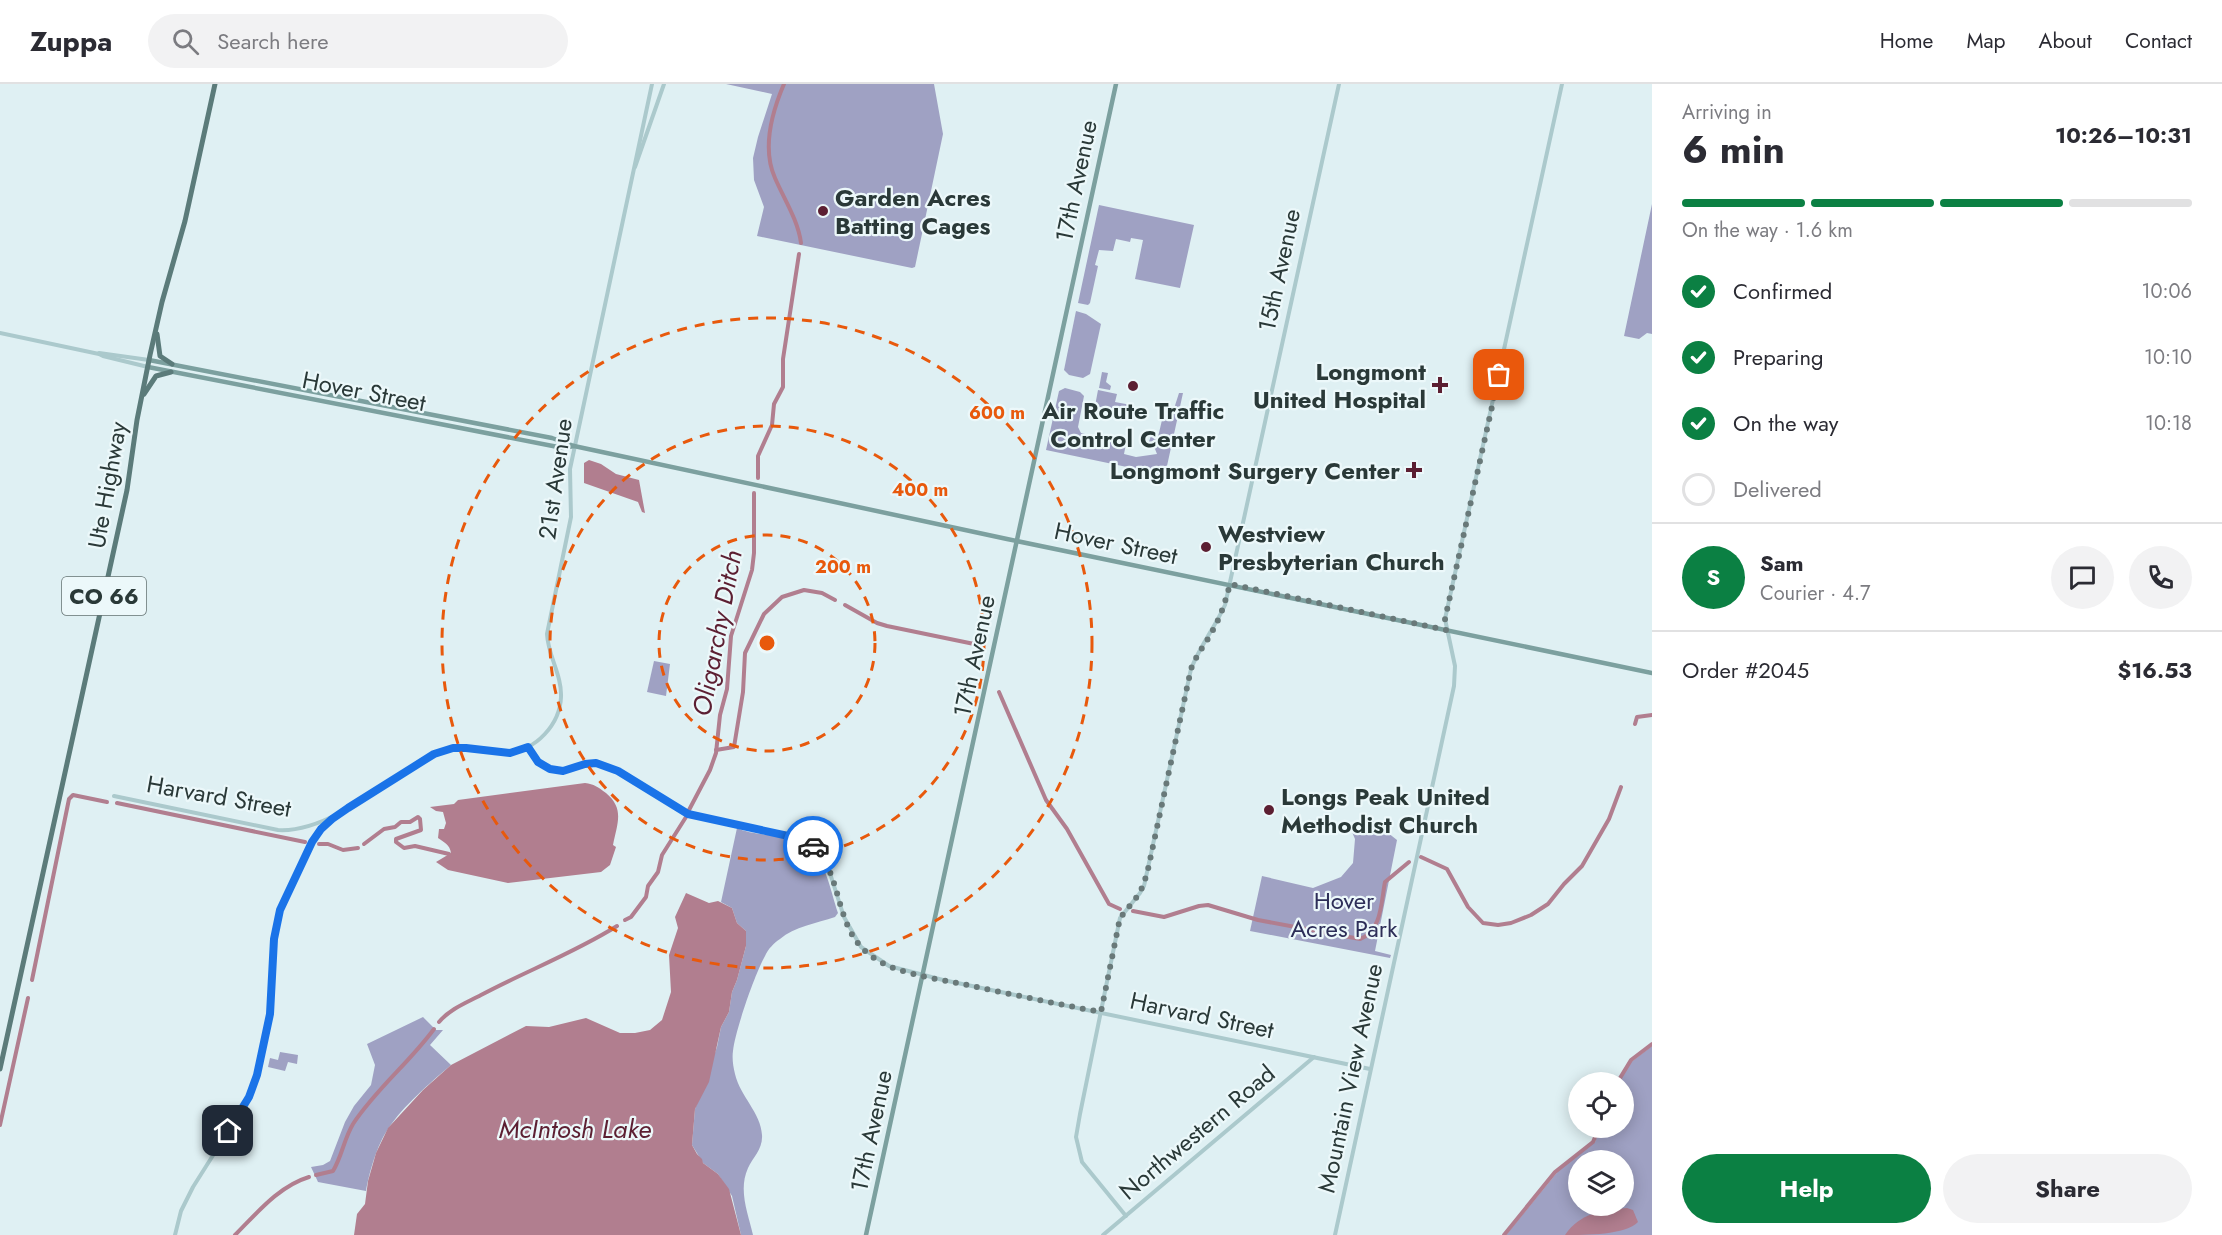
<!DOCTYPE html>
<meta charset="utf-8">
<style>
body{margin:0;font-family:Jost,sans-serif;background:#f2f2f3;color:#2b2b33;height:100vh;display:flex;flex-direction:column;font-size:22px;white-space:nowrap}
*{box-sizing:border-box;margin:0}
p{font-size:20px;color:#7c7c81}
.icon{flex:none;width:33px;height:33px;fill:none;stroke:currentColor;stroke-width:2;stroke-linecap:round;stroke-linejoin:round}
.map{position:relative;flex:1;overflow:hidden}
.sheet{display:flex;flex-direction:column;background:#fff;width:570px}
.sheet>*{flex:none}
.controls{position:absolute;left:1568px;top:988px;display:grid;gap:12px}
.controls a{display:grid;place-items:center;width:66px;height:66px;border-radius:50%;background:#fff;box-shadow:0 3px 15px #0003;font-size:30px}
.pin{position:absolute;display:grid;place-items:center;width:51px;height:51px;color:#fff;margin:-26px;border-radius:12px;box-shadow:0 3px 9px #0006}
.courier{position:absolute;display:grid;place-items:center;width:60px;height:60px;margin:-30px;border:4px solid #1a73e8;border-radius:50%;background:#fff;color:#222;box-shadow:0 2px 8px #0007}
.summary em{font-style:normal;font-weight:700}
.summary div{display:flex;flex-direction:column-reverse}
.summary{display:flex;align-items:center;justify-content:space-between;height:102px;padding:0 30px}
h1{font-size:39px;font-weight:700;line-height:45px}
.bar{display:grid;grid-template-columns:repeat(4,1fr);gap:9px 6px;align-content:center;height:72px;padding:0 30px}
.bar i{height:8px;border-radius:4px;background:#e1e1e2}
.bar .active{background:#0b8043}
.bar p{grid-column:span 4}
.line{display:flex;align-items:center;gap:15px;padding:0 30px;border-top:2px solid #e1e1e2}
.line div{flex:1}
.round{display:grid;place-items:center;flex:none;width:63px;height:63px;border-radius:32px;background:#f2f2f3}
ol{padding:0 30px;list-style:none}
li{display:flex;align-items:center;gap:18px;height:66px}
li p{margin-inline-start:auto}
li .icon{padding:6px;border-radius:50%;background:#0b8043;color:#fff;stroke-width:4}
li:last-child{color:#7c7c81}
li i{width:33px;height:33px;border:3px solid #e1e1e2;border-radius:50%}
.button{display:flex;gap:12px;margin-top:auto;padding:12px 30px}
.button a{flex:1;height:69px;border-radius:36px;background:#0b8043;color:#fff;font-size:24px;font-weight:700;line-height:69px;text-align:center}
.button a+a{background:#f2f2f3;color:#2b2b33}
header{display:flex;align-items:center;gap:36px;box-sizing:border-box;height:84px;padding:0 30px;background:#fff;border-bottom:2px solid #e1e1e2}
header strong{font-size:28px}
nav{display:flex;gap:33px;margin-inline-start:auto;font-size:21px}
.search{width:420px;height:54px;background:#f2f2f3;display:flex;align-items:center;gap:15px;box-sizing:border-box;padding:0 21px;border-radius:33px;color:#7c7c81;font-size:22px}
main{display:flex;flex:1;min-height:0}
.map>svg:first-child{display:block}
.green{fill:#9fa1c3;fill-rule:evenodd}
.water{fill:#b17e8f}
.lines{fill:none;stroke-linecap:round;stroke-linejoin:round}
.canal{stroke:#b17e8f;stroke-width:4}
.tertiary{stroke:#abc9cc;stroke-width:4}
.secondary{stroke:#7ca09f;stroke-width:4.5}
.primary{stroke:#5b7b7a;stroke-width:5}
.done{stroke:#697979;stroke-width:6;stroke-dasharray:0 10.8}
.route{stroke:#1a73e8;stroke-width:8}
.ring{fill:none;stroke:#e8590c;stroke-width:3;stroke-dasharray:10 8}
.poi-dot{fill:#5c1f32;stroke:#ecf8fa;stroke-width:2}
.labels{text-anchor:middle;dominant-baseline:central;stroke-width:4.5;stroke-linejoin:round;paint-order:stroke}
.shield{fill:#ecf8fa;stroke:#647272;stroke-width:1.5}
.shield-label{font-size:22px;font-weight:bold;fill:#2a3938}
.street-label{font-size:24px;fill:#2a3938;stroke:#ecf8fa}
.poi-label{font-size:24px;font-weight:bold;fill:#2a3938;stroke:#ecf8fa;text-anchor:start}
.park-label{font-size:24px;fill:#2d2e58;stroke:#ecf8fa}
.water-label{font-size:26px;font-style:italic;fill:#5c1f32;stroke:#ecf8fa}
.centre{fill:#e8590c;stroke:#ecf8fa;stroke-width:3}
.ring-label{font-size:18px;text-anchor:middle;font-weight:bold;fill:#e8590c;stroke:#ecf8fa;stroke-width:4.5;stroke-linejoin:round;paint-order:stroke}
</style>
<header>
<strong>Zuppa</strong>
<div class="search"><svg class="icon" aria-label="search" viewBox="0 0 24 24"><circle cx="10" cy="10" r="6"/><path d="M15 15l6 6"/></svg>Search here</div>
<nav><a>Home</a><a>Map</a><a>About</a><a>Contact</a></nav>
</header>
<main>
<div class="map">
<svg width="1652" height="1151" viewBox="0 0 1652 1151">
<rect width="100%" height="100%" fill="#dff0f3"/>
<g class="green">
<path d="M726,0H934L943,50L915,183L912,184L757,152L764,123L754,96L753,74L758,53L772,10Z"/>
<path d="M1652,120V250L1647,249L1639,255L1624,252Z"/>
<path d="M1099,121L1194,141L1180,204L1135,195L1143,156L1131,154L1130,158L1116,155L1113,167L1099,166L1095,181L1098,182L1090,219L1088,221L1078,219Z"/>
<path d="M1076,227L1086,230L1101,240L1090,290L1083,294L1069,291L1064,286Z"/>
<path d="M1102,288L1108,289L1106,298L1111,302L1110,306L1099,304Z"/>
<path d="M1065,304L1080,308L1084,312L1078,343L1081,349L1126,360L1124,370L1136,373L1157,370L1155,365L1147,363L1151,352L1158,353L1162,336L1171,334L1179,309H1183L1165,391L1046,366L1059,307Z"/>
<path d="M1098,306L1117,310L1115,318L1131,321L1129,329L1095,322Z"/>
<path d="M654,577L670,580L666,612L647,608Z"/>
<path d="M1369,734L1397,756L1375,867L1391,871L1390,874L1250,847L1262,792L1313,804L1341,793L1353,779L1355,755L1352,748L1362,744Z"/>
<path d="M737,744C747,749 762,750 774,752C825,763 824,784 838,829L835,833C817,839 794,843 780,855C774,859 768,865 765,872C755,890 735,947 733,967C732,974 733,982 735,990C740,1012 761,1029 762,1051C763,1065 753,1073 748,1084C738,1106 748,1129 753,1151H741L732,1112L718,1090L703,1079L692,1061L695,1025L717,963L721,943L729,928L732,908L737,896L746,862V847L737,839L732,824L721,818Z"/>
<path d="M423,933L436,946H443L430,961L451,981C430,999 403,1022 388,1045C377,1061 369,1089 366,1107L318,1098L311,1083L323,1081L330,1077L345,1038L354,1022L371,1001L375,981L367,960Z"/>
<path d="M1652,962V1151H1506L1559,1086L1595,1058L1600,1044H1623V999H1618L1631,978ZM1578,1077H1623V1122H1578Z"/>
<path d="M280,968L298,971L297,980L288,978L285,987L268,983L270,974L278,976Z"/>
</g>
<g class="water">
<path d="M589,376L601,380L616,390L639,396L645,429L642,428L638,418L584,399V379Z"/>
<path d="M585,699C594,700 598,703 606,709C625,725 617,740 613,761L616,763L610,781L601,788L508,799L448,786L436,778L451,769C450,761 444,758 438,754L439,745H444L446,739L443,728L436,727L430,723L454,720L458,716Z"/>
<path d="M686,809L709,819L718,817L732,824L737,839L746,847V862L737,896L732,908L729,928L721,943L709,998L695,1025L692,1061L697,1070L702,1075L703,1079L718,1090L729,1105L741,1151H354L357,1130L365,1120L368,1097L376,1069L388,1044L423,1006L451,981L526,942L549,943L586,934L620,949H635L650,946L662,936L671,908L669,871L678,844L675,833Z"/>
<path d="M1627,1124L1633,1126L1638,1138C1626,1151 1586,1151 1565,1151C1580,1129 1602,1126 1627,1124Z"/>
</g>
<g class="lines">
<g class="canal">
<path d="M784,0C772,28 762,65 775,94C784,115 798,136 801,159"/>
<path d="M758,394V372L772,341L774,320L783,303V275L799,170"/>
<path d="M845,521L877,539L887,542L979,561"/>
<path d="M999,608L1046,716L1067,745L1109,820L1120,825"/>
<path d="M1635,640L1637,633L1652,631"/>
<path d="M716,666L734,663L743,608L745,569L764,530L782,513L804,506L822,509L835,516"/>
<path d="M117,719L305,758"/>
<path d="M689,726L710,686L716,669L720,631L727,605L731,552L752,486L754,469V409"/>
<path d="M319,760H328L343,766L358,764"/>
<path d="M364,760L384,745L395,743L401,738H410L418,733L420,735L421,746L396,755V758L404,764L415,762L449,770"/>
<path d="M1421,773L1447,785L1468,823L1483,839L1498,841L1511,839L1531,831L1548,820L1564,800L1582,782L1609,735L1621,703"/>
<path d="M1133,827L1164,833L1199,822L1208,821L1258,836L1360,855C1382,847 1381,818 1385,798L1409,778"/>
<path d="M625,836L631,833L646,813L648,802L658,788L662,771L686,733"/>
<path d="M32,896L69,715L73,711L107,718"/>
<path d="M439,938C450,925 466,919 481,911C526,887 574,869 617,842"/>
<path d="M1617,999L1631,976L1652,960"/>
<path d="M0,1041L28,914"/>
<path d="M316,1091L333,1087C342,1072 344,1055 353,1040C376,1005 409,979 434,945"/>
<path d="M235,1151C257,1129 279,1102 309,1093"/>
<path d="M1504,1151L1555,1088L1593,1058L1599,1044"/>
</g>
<g class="tertiary">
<path d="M635,83L664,0"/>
<path d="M0,249L99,270L103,272L148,283"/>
<path d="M99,269L149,276"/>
<path d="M528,663L538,678L550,685L563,687L585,680L596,679L618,687L690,731L790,752L810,759L827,780L844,833L861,863L889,882L943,896L1370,985"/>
<path d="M114,712L278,746C326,749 383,701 423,675C432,671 442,666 453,664C472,662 490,669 508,668C536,667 560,640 561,613C562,591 548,572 547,550L571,433L570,385L652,0"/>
<path d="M1126,1132L1082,1078L1076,1053L1080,1030L1120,834L1140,809L1144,802L1191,585C1200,562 1215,543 1225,521L1339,0"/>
<path d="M175,1151L181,1127L193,1103L241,1027L255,999L270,930L274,855L280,826L312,758L330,736"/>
<path d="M1103,1151L1314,973"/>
<path d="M1335,1151L1454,602L1455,582L1445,535L1562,0"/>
</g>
<g class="secondary">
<path d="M149,276L552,354L574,362L1007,455L1652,589"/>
<path d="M148,283L563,364L574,362"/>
<path d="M866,1151L1116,0"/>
</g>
<g class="primary">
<path d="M157,250L160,272L172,280"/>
<path d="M144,310L156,292L171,288"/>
<path d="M0,985L127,406L137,336L150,271L162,218L185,137L215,0"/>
</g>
</g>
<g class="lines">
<path class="done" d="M813,762C841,789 835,834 861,863C869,872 881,879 891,883C915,892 942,896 967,901C1011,910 1056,920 1101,928L1120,834L1140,809L1147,790L1191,585C1197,569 1208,557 1215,542C1222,529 1226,515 1230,500L1446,546L1445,535L1499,291"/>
<path class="route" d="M228,1047L249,1013L257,991L270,930L274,855L280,826L312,758L321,745L332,735L348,724L434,670L453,664H466L510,669L528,663L538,678L550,685L563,687L585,680L596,679L618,687L688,730L802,755L813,762"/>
</g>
<g class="ring">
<circle cx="767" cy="559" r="108"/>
<circle cx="767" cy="559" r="217"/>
<circle cx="767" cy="559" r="325"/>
</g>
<g class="poi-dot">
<circle cx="823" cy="127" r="6"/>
<path d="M1437 292h6v6h6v6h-6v6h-6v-6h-6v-6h6z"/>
<circle cx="1133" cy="302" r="6"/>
<path d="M1411 377h6v6h6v6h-6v6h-6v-6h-6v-6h6z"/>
<circle cx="1206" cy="463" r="6"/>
<circle cx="1269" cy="726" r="6"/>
</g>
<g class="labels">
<rect class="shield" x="62" y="493" width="84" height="38" rx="4.5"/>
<g class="shield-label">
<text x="104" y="512">CO 66</text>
</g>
<g class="street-label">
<text transform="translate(1076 97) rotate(-78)">17th Avenue</text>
<text transform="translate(1279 186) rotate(-78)">15th Avenue</text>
<text transform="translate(364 307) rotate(11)">Hover Street</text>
<text transform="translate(555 395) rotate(-82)">21st Avenue</text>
<text transform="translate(107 401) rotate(-80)">Ute Highway</text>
<text transform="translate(1116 459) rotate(12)">Hover Street</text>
<text transform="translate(974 572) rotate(-78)">17th Avenue</text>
<text transform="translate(219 712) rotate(10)">Harvard Street</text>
<text transform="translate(1202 931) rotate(12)">Harvard Street</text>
<text transform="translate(1350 994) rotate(-78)">Mountain View Avenue</text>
<text transform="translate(871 1047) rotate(-78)">17th Avenue</text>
<text transform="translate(1197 1048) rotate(-40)">Northwestern Road</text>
</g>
<g class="poi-label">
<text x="835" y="113">Garden Acres<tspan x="835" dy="28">Batting Cages</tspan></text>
<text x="1426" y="287" text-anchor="end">Longmont<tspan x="1426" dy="28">United Hospital</tspan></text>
<text x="1133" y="326" text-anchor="middle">Air Route Traffic<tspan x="1133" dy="28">Control Center</tspan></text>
<text x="1400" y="386" text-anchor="end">Longmont Surgery Center</text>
<text x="1218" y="449">Westview<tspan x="1218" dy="28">Presbyterian Church</tspan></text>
<text x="1281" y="712">Longs Peak United<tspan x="1281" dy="28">Methodist Church</tspan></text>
</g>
<g class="park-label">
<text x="1344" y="816">Hover<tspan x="1344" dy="28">Acres Park</tspan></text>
</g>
<g class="water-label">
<text transform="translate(717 549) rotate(-79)">Oligarchy Ditch</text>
<text x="575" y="1045">McIntosh Lake</text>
</g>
</g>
<circle cx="767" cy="559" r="9" class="centre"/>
<g class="ring-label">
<text x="997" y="335">600 m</text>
<text x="920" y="412">400 m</text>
<text x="843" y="489">200 m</text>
</g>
</svg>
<div class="controls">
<a><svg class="icon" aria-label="locate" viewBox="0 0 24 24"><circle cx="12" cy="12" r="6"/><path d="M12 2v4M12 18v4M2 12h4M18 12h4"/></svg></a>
<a><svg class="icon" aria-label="layers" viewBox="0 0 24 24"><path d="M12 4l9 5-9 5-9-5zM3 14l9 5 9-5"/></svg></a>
</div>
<div class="pin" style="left:1499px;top:291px;background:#ea580c"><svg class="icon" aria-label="bag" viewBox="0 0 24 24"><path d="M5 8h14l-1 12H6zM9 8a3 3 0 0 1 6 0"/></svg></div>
<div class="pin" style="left:228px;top:1047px;background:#1f2937"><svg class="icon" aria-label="home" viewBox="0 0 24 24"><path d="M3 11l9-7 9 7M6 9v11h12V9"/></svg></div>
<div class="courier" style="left:813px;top:762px"><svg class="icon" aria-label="car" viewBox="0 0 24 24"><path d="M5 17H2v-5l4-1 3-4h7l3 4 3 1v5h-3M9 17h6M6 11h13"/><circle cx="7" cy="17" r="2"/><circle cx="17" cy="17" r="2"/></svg></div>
</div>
<section class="sheet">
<div class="summary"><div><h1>6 min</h1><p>Arriving in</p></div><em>10:26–10:31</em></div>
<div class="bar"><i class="active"></i><i class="active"></i><i class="active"></i><i></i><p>On the way · 1.6 km</p></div>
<ol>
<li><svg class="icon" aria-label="check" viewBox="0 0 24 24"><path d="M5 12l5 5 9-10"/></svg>Confirmed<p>10:06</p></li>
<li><svg class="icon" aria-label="check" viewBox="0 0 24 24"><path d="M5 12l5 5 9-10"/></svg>Preparing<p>10:10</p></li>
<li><svg class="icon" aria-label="check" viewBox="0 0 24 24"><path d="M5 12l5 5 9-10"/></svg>On the way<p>10:18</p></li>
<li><i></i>Delivered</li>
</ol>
<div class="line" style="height:108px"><b class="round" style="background:#0b8043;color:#fff">S</b><div><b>Sam</b><p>Courier · 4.7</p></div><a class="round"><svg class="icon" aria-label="chat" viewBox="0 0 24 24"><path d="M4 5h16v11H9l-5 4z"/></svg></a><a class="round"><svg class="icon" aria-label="phone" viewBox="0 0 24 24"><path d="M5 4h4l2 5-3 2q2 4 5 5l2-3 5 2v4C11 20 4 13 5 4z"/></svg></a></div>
<div class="line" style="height:78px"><div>Order #2045</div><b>$16.53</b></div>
<div class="button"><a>Help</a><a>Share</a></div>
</section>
</main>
